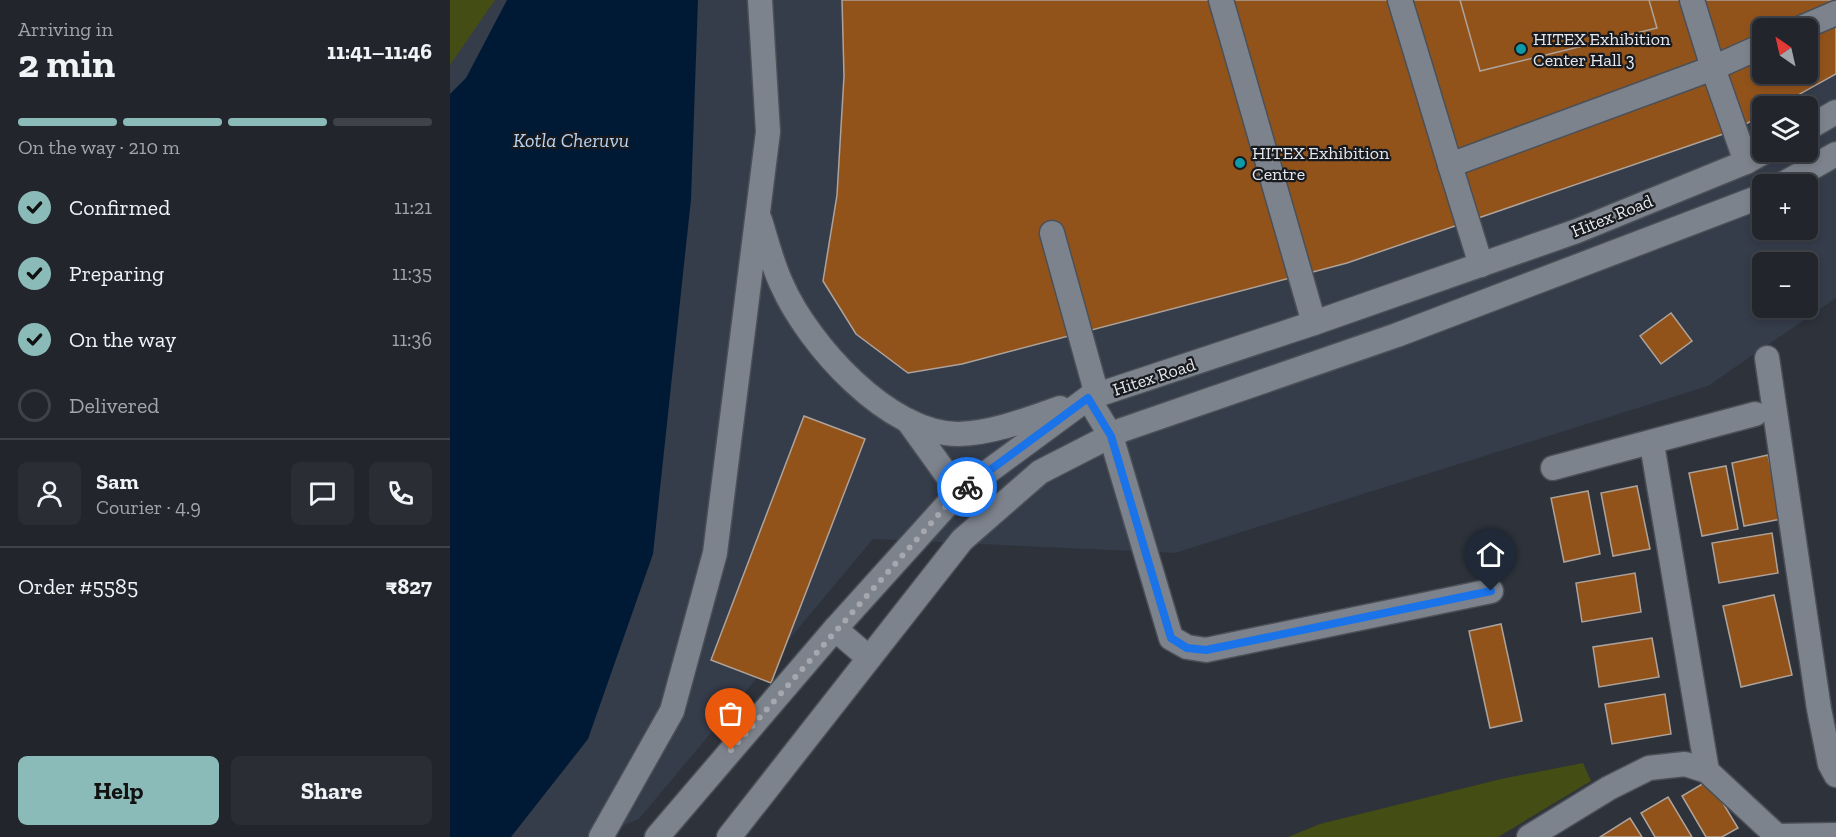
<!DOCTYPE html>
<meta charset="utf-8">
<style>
body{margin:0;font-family:"Zilla Slab",serif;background:#2a2e34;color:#f1f3f6;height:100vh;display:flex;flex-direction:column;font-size:22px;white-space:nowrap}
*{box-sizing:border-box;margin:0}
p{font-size:20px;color:#a2a5a9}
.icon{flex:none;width:33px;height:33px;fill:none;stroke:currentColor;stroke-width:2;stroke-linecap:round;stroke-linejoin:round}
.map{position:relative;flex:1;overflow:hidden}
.panel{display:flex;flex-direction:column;background:#22262c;width:450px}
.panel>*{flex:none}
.needle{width:39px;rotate:326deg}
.tools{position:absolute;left:1302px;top:18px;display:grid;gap:12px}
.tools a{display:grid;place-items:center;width:66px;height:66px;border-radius:9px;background:#22262c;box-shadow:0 3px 9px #0003,0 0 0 2px #3f4348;font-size:30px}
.pin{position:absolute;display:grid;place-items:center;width:51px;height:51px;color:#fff;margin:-62px -26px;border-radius:50% 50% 50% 0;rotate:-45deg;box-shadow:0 0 6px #0007}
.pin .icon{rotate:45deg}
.courier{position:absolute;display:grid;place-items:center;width:60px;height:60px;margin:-30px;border:4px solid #1a73e8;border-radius:50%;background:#fff;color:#222;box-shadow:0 2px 8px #0007}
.summary em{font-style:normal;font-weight:700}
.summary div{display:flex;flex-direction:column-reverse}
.summary{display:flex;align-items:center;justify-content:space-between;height:102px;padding:0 18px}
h1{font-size:39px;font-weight:700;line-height:45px}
.bar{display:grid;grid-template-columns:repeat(4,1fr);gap:9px 6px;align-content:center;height:72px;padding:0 18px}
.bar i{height:8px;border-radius:4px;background:#3f4348}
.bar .current{background:#8bbbb9}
.bar p{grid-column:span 4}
.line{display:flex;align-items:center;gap:15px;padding:0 18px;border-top:2px solid #3f4348}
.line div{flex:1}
.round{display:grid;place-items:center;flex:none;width:63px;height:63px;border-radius:9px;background:#2a2e34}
ol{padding:0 18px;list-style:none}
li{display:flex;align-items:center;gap:18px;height:66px}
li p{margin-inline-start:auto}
li .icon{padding:6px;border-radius:50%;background:#8bbbb9;color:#111;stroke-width:4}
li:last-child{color:#a2a5a9}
li i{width:33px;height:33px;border:3px solid #3f4348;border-radius:50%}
.action{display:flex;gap:12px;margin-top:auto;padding:12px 18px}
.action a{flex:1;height:69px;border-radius:9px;background:#8bbbb9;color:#111;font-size:24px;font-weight:700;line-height:69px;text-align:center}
.action a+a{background:#2a2e34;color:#f1f3f6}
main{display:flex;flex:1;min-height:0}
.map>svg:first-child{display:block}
.built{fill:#353c4a;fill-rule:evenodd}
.green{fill:#444d13}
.water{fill:#001a36}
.building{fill:#92531b;stroke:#aea39b;stroke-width:1.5;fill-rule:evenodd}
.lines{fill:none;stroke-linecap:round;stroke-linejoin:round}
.minor-casing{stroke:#4b5057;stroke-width:27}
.minor{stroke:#7d838d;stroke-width:24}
.done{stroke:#a5a8af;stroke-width:6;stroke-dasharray:0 10.8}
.route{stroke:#1a73e8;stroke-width:8}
.culture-dot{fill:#0f9aa8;stroke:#181a1e;stroke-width:2}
.labels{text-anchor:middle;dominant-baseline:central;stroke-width:4.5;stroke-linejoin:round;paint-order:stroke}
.poi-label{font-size:18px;fill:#e5e8ee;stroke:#181a1e;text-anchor:start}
.street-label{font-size:18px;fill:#e5e8ee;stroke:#181a1e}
.water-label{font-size:20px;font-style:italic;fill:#b7d4f5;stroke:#181a1e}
</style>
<main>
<section class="panel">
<div class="summary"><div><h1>2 min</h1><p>Arriving in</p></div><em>11:41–11:46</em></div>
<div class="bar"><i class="current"></i><i class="current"></i><i class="current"></i><i></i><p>On the way · 210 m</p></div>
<ol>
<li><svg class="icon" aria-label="check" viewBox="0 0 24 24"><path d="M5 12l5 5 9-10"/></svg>Confirmed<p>11:21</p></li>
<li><svg class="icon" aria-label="check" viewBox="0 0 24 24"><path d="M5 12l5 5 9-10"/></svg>Preparing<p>11:35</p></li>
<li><svg class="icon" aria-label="check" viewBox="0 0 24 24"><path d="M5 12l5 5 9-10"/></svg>On the way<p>11:36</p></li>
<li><i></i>Delivered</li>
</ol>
<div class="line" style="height:108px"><a class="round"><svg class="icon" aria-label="person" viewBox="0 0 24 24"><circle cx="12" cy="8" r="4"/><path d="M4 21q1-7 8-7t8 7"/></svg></a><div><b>Sam</b><p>Courier · 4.9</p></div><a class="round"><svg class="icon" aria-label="chat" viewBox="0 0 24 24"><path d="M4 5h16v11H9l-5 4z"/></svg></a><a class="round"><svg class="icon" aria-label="phone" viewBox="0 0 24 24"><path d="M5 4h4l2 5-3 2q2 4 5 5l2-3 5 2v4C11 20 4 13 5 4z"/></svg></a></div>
<div class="line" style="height:78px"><div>Order #5585</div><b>₹827</b></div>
<div class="action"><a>Help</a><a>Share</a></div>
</section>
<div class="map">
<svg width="1386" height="837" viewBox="0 0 1386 837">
<rect width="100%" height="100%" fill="#2d323b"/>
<path class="built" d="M0,0H1386V298L1258,386L725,553L423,539L189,819L146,837H0ZM1312,28H1358V74H1312ZM1312,106H1358V152H1312ZM1312,184H1358V230H1312ZM1312,262H1358V308H1312Z"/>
<g class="green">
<path d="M0,0H45L0,65Z"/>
<path d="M1133,763L1141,781L1048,837H838L870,824L1051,779Z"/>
</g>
<path class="water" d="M57,0H248L241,199L203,554L138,739L61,837H0V94L16,78Z"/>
<g class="building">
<path d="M392,0H1386V74L1328,106H1312V115L1285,130L897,263L512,364L458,373L406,334L373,281L387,195L394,76ZM1312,28H1358V74H1312Z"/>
<path d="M1010,0H1199L1207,28L1030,71Z"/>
<path d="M1221,313L1242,341L1211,364L1190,336Z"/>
<path d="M354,416L415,439L321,683L261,660Z"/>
<path d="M1318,455L1331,519L1294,526L1282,463Z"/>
<path d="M1276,466L1288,529L1252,536L1239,473Z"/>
<path d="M1187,486L1200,549L1163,556L1151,493Z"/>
<path d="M1138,491L1150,554L1114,562L1101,498Z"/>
<path d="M1322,533L1328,573L1269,583L1262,543Z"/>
<path d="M1185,573L1191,612L1132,622L1126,583Z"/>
<path d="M1324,595L1342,675L1291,687L1273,606Z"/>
<path d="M1051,624L1072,721L1040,728L1019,631Z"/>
<path d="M1202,638L1209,677L1149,687L1143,647Z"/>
<path d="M1215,694L1221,734L1162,744L1155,704Z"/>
<path d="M1259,780L1288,828L1272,837H1256L1232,796Z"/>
<path d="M1218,797L1242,837H1205L1191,813Z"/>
<path d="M1180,818L1192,837H1150Z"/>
</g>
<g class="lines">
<g class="minor-casing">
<g id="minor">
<path d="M771,0L864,323"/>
<path d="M950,0L1000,165L1263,68L1296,162"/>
<path d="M1242,0L1263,68L1312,46"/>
<path d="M1351,28L1386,13"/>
<path d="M1358,128L1386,112"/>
<path d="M1000,165L1031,265"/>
<path d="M1333,184L1386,154"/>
<path d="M310,220C317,242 322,264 332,285C358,344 439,435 509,434C543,433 579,419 610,408"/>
<path d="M602,233L647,395"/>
<path d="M1317,358L1369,709L1380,764L1386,775"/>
<path d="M638,398L661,436L721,638L737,647L756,650L1041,591"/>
<path d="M458,421L499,478L505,496"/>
<path d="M1202,444L1257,771"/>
<path d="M1103,468L1305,414"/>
<path d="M385,629L419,658"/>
<path d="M151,837L222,711L265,553L318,132L310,0"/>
<path d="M207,837L385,629L505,496L638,398L864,323L1127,231L1296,162L1314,152"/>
<path d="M279,837L512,540L590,472L672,430L947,335L1312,196"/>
<path d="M1079,837L1159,788L1199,768L1235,764L1257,771L1327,836L1386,835"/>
</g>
</g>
<use href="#minor" class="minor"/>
</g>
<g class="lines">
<path class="done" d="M281,750L505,496L517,487"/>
<path class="route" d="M517,487L638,398L661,436L721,638L737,648L756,650L1041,591"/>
</g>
<g class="culture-dot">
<circle cx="1071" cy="49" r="6"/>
<circle cx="790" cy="163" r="6"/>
</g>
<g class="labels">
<g class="poi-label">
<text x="1083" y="39">HITEX Exhibition<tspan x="1083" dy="21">Center Hall 3</tspan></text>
<text x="802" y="153">HITEX Exhibition<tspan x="802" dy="21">Centre</tspan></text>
</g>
<g class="street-label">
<text transform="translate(1162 216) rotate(-22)">Hitex Road</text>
<text transform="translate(704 377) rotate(-18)">Hitex Road</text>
</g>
<g class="water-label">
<text x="121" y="140">Kotla Cheruvu</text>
</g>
</g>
</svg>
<div class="tools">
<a><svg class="needle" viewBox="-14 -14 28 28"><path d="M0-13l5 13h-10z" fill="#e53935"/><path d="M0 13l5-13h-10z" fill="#a2a5a9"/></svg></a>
<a><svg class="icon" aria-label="layers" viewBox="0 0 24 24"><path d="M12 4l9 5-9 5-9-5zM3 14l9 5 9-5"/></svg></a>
<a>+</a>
<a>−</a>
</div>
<div class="pin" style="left:281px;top:750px;background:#ea580c"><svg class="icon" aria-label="bag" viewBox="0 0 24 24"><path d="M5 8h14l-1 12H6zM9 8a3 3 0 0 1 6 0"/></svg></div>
<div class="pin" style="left:1041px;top:591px;background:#1f2937"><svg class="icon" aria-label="home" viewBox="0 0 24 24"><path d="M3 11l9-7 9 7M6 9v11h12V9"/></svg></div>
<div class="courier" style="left:517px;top:487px"><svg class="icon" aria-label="bike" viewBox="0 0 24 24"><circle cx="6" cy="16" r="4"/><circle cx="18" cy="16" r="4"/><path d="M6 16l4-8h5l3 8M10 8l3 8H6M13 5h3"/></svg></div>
</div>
</main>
